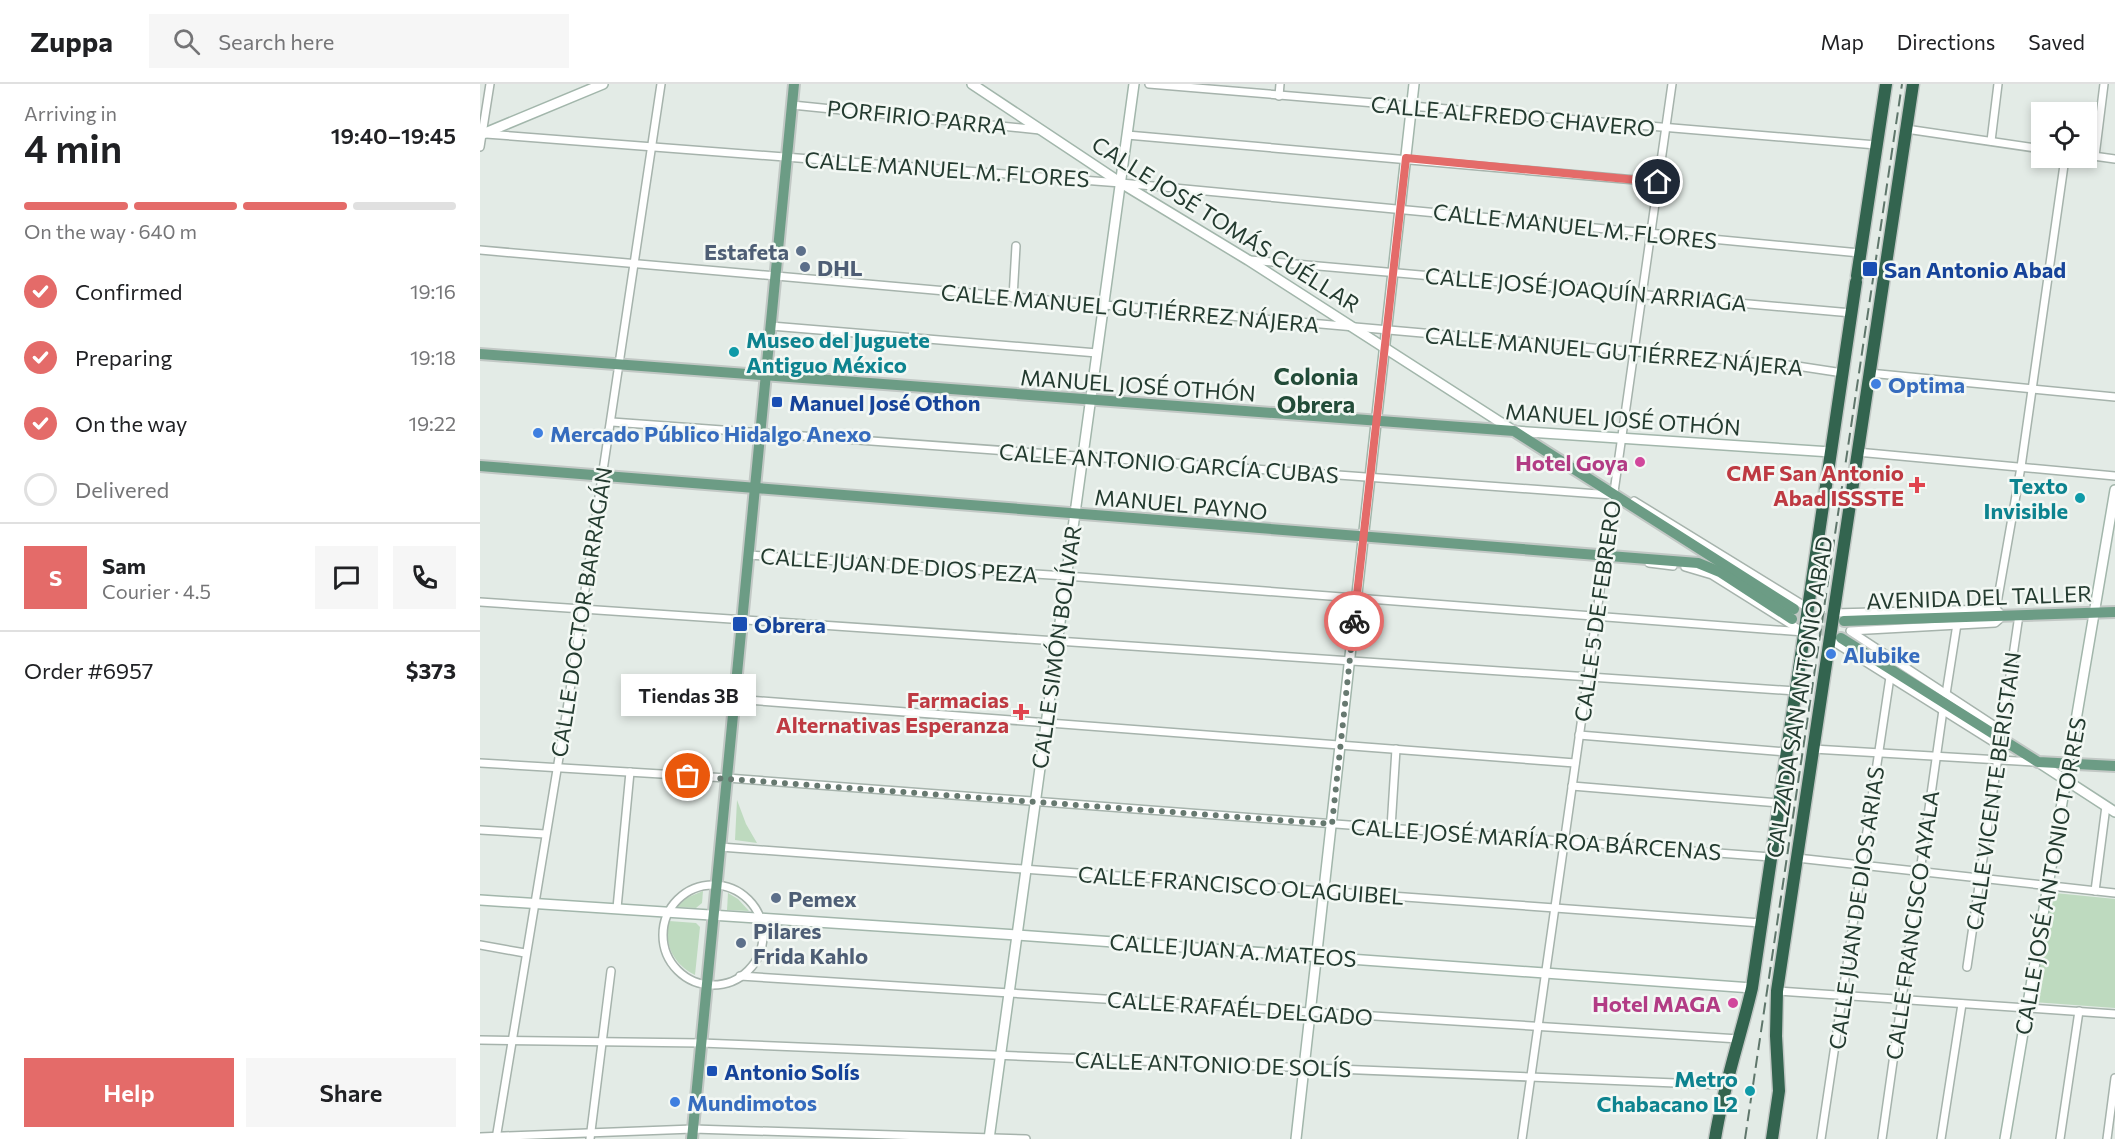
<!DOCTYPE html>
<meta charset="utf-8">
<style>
body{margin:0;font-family:Commissioner,sans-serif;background:#f6f6f6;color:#202124;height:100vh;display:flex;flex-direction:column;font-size:22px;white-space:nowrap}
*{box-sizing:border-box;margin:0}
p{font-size:20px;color:#757577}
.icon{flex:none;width:33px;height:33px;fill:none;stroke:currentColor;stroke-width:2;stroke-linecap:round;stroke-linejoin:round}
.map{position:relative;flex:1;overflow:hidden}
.side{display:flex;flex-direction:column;background:#fff;width:480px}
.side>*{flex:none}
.controls{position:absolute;left:1551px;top:18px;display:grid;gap:12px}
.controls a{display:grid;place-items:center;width:66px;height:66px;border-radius:0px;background:#fff;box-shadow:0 3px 9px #0003;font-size:30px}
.pin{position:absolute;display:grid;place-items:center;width:51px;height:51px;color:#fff;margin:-26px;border:3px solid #fff;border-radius:50%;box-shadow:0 2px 6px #0007}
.courier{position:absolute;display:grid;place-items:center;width:60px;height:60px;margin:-30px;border:4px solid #e46b69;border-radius:50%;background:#fff;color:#222;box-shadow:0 2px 8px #0007}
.bubble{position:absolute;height:42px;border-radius:0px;background:#fff;box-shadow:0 3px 9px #0003;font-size:20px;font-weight:600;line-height:42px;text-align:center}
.summary em{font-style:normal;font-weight:600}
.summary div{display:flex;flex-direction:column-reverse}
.summary{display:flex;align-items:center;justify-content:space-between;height:102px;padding:0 24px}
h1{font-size:39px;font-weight:600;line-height:45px}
.bar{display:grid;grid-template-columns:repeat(4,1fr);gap:9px 6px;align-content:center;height:72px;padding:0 24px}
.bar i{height:8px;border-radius:4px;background:#e0e0e0}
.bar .active{background:#e46b69}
.bar p{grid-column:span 4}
.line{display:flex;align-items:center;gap:15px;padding:0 24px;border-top:2px solid #e0e0e0}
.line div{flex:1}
.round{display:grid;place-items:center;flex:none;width:63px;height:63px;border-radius:0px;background:#f6f6f6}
ol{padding:0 24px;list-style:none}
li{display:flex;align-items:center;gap:18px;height:66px}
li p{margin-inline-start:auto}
li .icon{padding:6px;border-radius:50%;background:#e46b69;color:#fff;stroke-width:4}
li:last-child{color:#757577}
li i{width:33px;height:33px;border:3px solid #e0e0e0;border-radius:50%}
.cta{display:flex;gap:12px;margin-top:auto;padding:12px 24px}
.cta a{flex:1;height:69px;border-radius:0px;background:#e46b69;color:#fff;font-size:24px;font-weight:600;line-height:69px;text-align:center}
.cta a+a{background:#f6f6f6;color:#202124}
header{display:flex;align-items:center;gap:36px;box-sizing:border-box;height:84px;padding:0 30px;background:#fff;border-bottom:2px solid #e0e0e0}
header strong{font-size:28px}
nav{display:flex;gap:33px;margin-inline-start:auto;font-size:21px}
.search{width:420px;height:54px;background:#f6f6f6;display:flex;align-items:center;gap:15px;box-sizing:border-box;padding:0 21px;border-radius:0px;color:#757577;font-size:22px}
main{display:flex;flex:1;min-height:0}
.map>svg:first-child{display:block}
.green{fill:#bedabf}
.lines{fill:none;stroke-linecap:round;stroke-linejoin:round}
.primary-tunnel{stroke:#bdc8c2;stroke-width:10;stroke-dasharray:10 5;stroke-linecap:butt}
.street-casing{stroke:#a6b3ac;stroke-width:10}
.secondary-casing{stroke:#a2b6ab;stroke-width:12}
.primary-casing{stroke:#c2c8c5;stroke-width:14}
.highway-casing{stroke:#c2c8c5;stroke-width:15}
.street{stroke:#fff;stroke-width:7}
.secondary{stroke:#fff;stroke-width:9}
.primary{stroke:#6c9c85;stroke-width:10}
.highway{stroke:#33644f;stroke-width:12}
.rail{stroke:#5f766b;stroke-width:2;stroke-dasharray:12 6;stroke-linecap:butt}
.done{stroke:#677970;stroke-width:6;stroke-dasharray:0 10.8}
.route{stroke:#e46b69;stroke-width:8}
.service-dot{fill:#5c6f8a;stroke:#f3f8f4;stroke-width:2}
.transit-dot{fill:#1a4fb4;stroke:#f3f8f4;stroke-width:2}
.culture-dot{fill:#0f9aa8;stroke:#f3f8f4;stroke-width:2}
.shop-dot{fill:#3f7fe0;stroke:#f3f8f4;stroke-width:2}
.hotel-dot{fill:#d1479c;stroke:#f3f8f4;stroke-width:2}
.health-dot{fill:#e0444e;stroke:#f3f8f4;stroke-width:2}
.labels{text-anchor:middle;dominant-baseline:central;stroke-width:5;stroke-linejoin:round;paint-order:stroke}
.street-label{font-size:22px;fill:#243b30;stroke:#f3f8f4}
.service-label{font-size:22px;font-weight:bold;fill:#4e5e75;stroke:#f3f8f4;text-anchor:start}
.transit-label{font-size:22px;font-weight:bold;fill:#164399;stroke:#f3f8f4;text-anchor:start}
.culture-label{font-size:22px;font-weight:bold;fill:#0d838f;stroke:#f3f8f4;text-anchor:end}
.shop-label{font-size:22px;font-weight:bold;fill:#366cbe;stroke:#f3f8f4;text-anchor:start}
.hotel-label{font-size:22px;font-weight:bold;fill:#b23c85;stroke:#f3f8f4;text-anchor:end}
.health-label{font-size:22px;font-weight:bold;fill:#be3a42;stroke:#f3f8f4;text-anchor:end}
.neighbourhood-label{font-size:24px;font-weight:bold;fill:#224b38;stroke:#f3f8f4}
</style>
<header>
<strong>Zuppa</strong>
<div class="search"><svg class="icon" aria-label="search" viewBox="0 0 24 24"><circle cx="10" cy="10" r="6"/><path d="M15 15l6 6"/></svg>Search here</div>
<nav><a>Map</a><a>Directions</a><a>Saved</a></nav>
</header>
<main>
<section class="side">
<div class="summary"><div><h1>4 min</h1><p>Arriving in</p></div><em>19:40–19:45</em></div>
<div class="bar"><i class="active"></i><i class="active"></i><i class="active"></i><i></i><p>On the way · 640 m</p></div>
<ol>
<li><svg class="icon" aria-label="check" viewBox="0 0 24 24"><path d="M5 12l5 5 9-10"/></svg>Confirmed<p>19:16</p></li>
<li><svg class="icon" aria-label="check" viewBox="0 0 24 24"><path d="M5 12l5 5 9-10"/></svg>Preparing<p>19:18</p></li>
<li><svg class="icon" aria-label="check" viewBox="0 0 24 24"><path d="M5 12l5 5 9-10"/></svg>On the way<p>19:22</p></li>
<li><i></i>Delivered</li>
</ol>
<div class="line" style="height:108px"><b class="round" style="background:#e46b69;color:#fff">S</b><div><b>Sam</b><p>Courier · 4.5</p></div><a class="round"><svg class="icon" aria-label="chat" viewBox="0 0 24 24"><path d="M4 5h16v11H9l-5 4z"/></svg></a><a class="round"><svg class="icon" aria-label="phone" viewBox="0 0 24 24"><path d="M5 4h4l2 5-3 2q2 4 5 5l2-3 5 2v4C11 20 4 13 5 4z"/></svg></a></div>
<div class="line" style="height:78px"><div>Order #6957</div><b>$373</b></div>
<div class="cta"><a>Help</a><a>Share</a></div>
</section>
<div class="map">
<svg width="1635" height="1055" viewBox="0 0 1635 1055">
<rect width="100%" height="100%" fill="#e3ebe6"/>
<g class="green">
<path d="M257,716L266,740L277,759L255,756Z"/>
<path d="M223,807L222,819L216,824L197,823L206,814Z"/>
<path d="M248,809L258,815L269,827L247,826Z"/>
<path d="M1575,809L1635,815V924L1553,918L1571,812Z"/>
<path d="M189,837L216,839L220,843L215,891C194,881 183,860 189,837Z"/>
</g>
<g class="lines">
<g class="primary-tunnel">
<path d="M1314,525L1333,532L1360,536"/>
<path d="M1312,535L1357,552"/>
</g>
<g class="street-casing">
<g id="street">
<path d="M669,0L1396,61"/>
<path d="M799,12L800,0"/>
<path d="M312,21L560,46"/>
<path d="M1426,45L1562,65"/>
<path d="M6,50L641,99L1380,169"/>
<path d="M647,51L1178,98"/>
<path d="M1511,57L1518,0"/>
<path d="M0,63L10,0"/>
<path d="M1606,71L1635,75"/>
<path d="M1615,72L1624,0"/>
<path d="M0,166L1317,282L1363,289"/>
<path d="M770,176L1372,229"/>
<path d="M533,214L536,162"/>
<path d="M291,242L617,269"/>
<path d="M1389,289L1635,313"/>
<path d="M132,338L1132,411"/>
<path d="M1377,368L1635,392"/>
<path d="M1154,417L1328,524"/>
<path d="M268,471L586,492L1324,548"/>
<path d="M1169,479L1193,482"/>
<path d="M1205,483L1232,491L1320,546"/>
<path d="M0,518L1316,607"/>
<path d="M1516,525L1541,383L1585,74"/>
<path d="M1353,529L1516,525L1523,532L1515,539L1370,547L1521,646"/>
<path d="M1349,555L1518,661"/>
<path d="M1466,610L1477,540"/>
<path d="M254,615L1095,679"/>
<path d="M1099,651L1307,668"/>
<path d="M1333,665L1555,678"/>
<path d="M0,679L247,694L1291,773"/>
<path d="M1092,702L1299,719"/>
<path d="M911,744L916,665"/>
<path d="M0,746L65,750"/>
<path d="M240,763L1281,839"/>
<path d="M1317,774L1635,809"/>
<circle cx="233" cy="851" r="50"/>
<path d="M1615,807L1626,722"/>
<path d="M137,824L150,688"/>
<path d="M0,861L45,869"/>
<path d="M1487,883L1539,531"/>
<path d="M260,892L1259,955"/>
<path d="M1297,907L1635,930"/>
<path d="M0,956L221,959L1244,1001"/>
<path d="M0,1053L213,1045L546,1055"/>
<path d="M16,1055L89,613L181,0"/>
<path d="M110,1055L131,887"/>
<path d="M1042,1055L1192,0"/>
<path d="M1341,1055L1410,593"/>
<path d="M1402,1055L1463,626"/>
<path d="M1461,1055L1482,920"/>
<path d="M1580,1055L1599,927"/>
<path d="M1627,1055L1635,994"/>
</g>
</g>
<g class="secondary-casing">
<g id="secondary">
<path d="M492,0L641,99L768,176L1034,347L1351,368"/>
<path d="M0,51L123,0"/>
<path d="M1558,678L1635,728"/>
<path d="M0,816L537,851L1272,904"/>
<path d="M509,1055L654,0"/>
<path d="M816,1055L934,0"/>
<path d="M1525,1055L1635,406"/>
</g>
</g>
<g class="primary-casing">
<g id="primary">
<path d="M0,270L1034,347L1314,525"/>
<path d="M0,382L1218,479L1240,488L1312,535"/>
<path d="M1364,537L1635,528"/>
<path d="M1361,554L1558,678L1635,682"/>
<path d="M212,1055L314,0"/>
</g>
</g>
<g class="highway-casing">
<g id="highway">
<path d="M1377,192L1406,0"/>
<path d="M1235,1055C1243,1003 1260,955 1272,904L1376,198"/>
<path d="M1292,1055L1299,1007L1296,952L1297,907L1433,0"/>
</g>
</g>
<use href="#street" class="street"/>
<use href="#secondary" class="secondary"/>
<use href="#primary" class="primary"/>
<use href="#highway" class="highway"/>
<path class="rail" d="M1265,1055L1422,0"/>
</g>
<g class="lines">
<path class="done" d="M208,692L852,740L874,537"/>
<path class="route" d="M874,537L926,74L1178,98"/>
</g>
<g class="service-dot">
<circle cx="321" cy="167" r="6"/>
<circle cx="325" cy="183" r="6"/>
<circle cx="296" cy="814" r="6"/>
<circle cx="261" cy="859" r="6"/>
</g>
<g class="transit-dot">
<rect x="1382" y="177" width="16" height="16" rx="3"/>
<rect x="291" y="312" width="12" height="12" rx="3"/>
<rect x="252" y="532" width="16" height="16" rx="3"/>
<rect x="226" y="981" width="12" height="12" rx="3"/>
</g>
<g class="culture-dot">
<circle cx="254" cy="268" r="6"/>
<circle cx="1600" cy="414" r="6"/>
<circle cx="1270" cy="1007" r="6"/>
</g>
<g class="shop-dot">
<circle cx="1396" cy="300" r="6"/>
<circle cx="58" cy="349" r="6"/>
<circle cx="1351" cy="570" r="6"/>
<circle cx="195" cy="1018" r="6"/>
</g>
<g class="hotel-dot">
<circle cx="1160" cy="378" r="6"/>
<circle cx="1253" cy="919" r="6"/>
</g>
<g class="health-dot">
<path d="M1434 392h6v6h6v6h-6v6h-6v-6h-6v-6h6z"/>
<path d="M538 619h6v6h6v6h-6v6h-6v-6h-6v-6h6z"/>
</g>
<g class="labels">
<g class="street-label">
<text transform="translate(1033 32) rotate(5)">CALLE ALFREDO CHAVERO</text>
<text transform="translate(437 33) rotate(6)">PORFIRIO PARRA</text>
<text transform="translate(467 85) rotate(4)">CALLE MANUEL M. FLORES</text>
<text transform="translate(746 140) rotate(32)">CALLE JOSÉ TOMÁS CUÉLLAR</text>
<text transform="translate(1095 142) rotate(6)">CALLE MANUEL M. FLORES</text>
<text transform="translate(1106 205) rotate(5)">CALLE JOSÉ JOAQUÍN ARRIAGA</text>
<text transform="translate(650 224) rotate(5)">CALLE MANUEL GUTIÉRREZ NÁJERA</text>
<text transform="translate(1134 267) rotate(5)">CALLE MANUEL GUTIÉRREZ NÁJERA</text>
<text transform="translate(658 301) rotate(4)">MANUEL JOSÉ OTHÓN</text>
<text transform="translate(1143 335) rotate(4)">MANUEL JOSÉ OTHÓN</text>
<text transform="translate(689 379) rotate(4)">CALLE ANTONIO GARCÍA CUBAS</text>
<text transform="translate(701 420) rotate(5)">MANUEL PAYNO</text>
<text transform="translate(419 481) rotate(4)">CALLE JUAN DE DIOS PEZA</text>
<text transform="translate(1499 513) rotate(-2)">AVENIDA DEL TALLER</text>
<text transform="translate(1117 527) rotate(-82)">CALLE 5 DE FEBRERO</text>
<text transform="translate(101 528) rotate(-81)">CALLE DOCTOR BARRAGÁN</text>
<text transform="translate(576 563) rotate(-82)">CALLE SIMÓN BOLÍVAR</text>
<text transform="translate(1319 613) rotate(-81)">CALZADA SAN ANTONIO ABAD</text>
<text transform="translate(1513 707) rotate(-82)">CALLE VICENTE BERISTAIN</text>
<text transform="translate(1056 755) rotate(4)">CALLE JOSÉ MARÍA ROA BÁRCENAS</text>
<text transform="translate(1570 792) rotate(-80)">CALLE JOSÉ ANTONIO TORRES</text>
<text transform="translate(761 801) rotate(4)">CALLE FRANCISCO OLAGUIBEL</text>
<text transform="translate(1376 824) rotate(-82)">CALLE JUAN DE DIOS ARIAS</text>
<text transform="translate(1432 841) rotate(-82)">CALLE FRANCISCO AYALA</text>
<text transform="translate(753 866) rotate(4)">CALLE JUAN A. MATEOS</text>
<text transform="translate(760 924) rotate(4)">CALLE RAFAÉL DELGADO</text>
<text transform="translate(733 980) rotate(2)">CALLE ANTONIO DE SOLÍS</text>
</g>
<g class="service-label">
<text x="309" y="167" text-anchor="end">Estafeta</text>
<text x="337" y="183">DHL</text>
<text x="308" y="814">Pemex</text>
<text x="273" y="846">Pilares<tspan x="273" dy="25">Frida Kahlo</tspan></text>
</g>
<g class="transit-label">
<text x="1404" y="185">San Antonio Abad</text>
<text x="309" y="318">Manuel José Othon</text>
<text x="274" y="540">Obrera</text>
<text x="244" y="987">Antonio Solís</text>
</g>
<g class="culture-label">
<text x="266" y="255" text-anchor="start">Museo del Juguete<tspan x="266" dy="25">Antiguo México</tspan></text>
<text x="1588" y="401">Texto<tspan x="1588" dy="25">Invisible</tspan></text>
<text x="1258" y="994">Metro<tspan x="1258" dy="25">Chabacano L2</tspan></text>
</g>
<g class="shop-label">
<text x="1408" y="300">Optima</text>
<text x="70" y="349">Mercado Público Hidalgo Anexo</text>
<text x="1363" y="570">Alubike</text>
<text x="207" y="1018">Mundimotos</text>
</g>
<g class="hotel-label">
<text x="1148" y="378">Hotel Goya</text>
<text x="1241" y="919">Hotel MAGA</text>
</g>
<g class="health-label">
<text x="1424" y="388">CMF San Antonio<tspan x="1424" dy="25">Abad ISSSTE</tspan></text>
<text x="529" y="615">Farmacias<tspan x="529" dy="25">Alternativas Esperanza</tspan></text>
</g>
<g class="neighbourhood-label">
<text x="836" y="291">Colonia<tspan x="836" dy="28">Obrera</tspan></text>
</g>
</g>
</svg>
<div class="controls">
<a><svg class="icon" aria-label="locate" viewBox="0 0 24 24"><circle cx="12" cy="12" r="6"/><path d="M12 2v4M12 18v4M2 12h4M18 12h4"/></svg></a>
</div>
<div class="pin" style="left:208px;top:692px;background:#ea580c"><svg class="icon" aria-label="bag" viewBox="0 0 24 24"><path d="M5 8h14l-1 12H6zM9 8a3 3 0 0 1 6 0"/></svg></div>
<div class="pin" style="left:1178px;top:98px;background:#1f2937"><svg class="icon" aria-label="home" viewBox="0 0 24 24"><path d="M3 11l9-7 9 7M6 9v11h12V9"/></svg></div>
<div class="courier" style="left:874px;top:537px"><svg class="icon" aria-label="bike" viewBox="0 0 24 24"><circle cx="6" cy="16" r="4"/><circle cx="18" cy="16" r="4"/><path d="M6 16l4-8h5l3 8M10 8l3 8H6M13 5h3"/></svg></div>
<div class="bubble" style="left:141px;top:590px;width:135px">Tiendas 3B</div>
</div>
</main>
